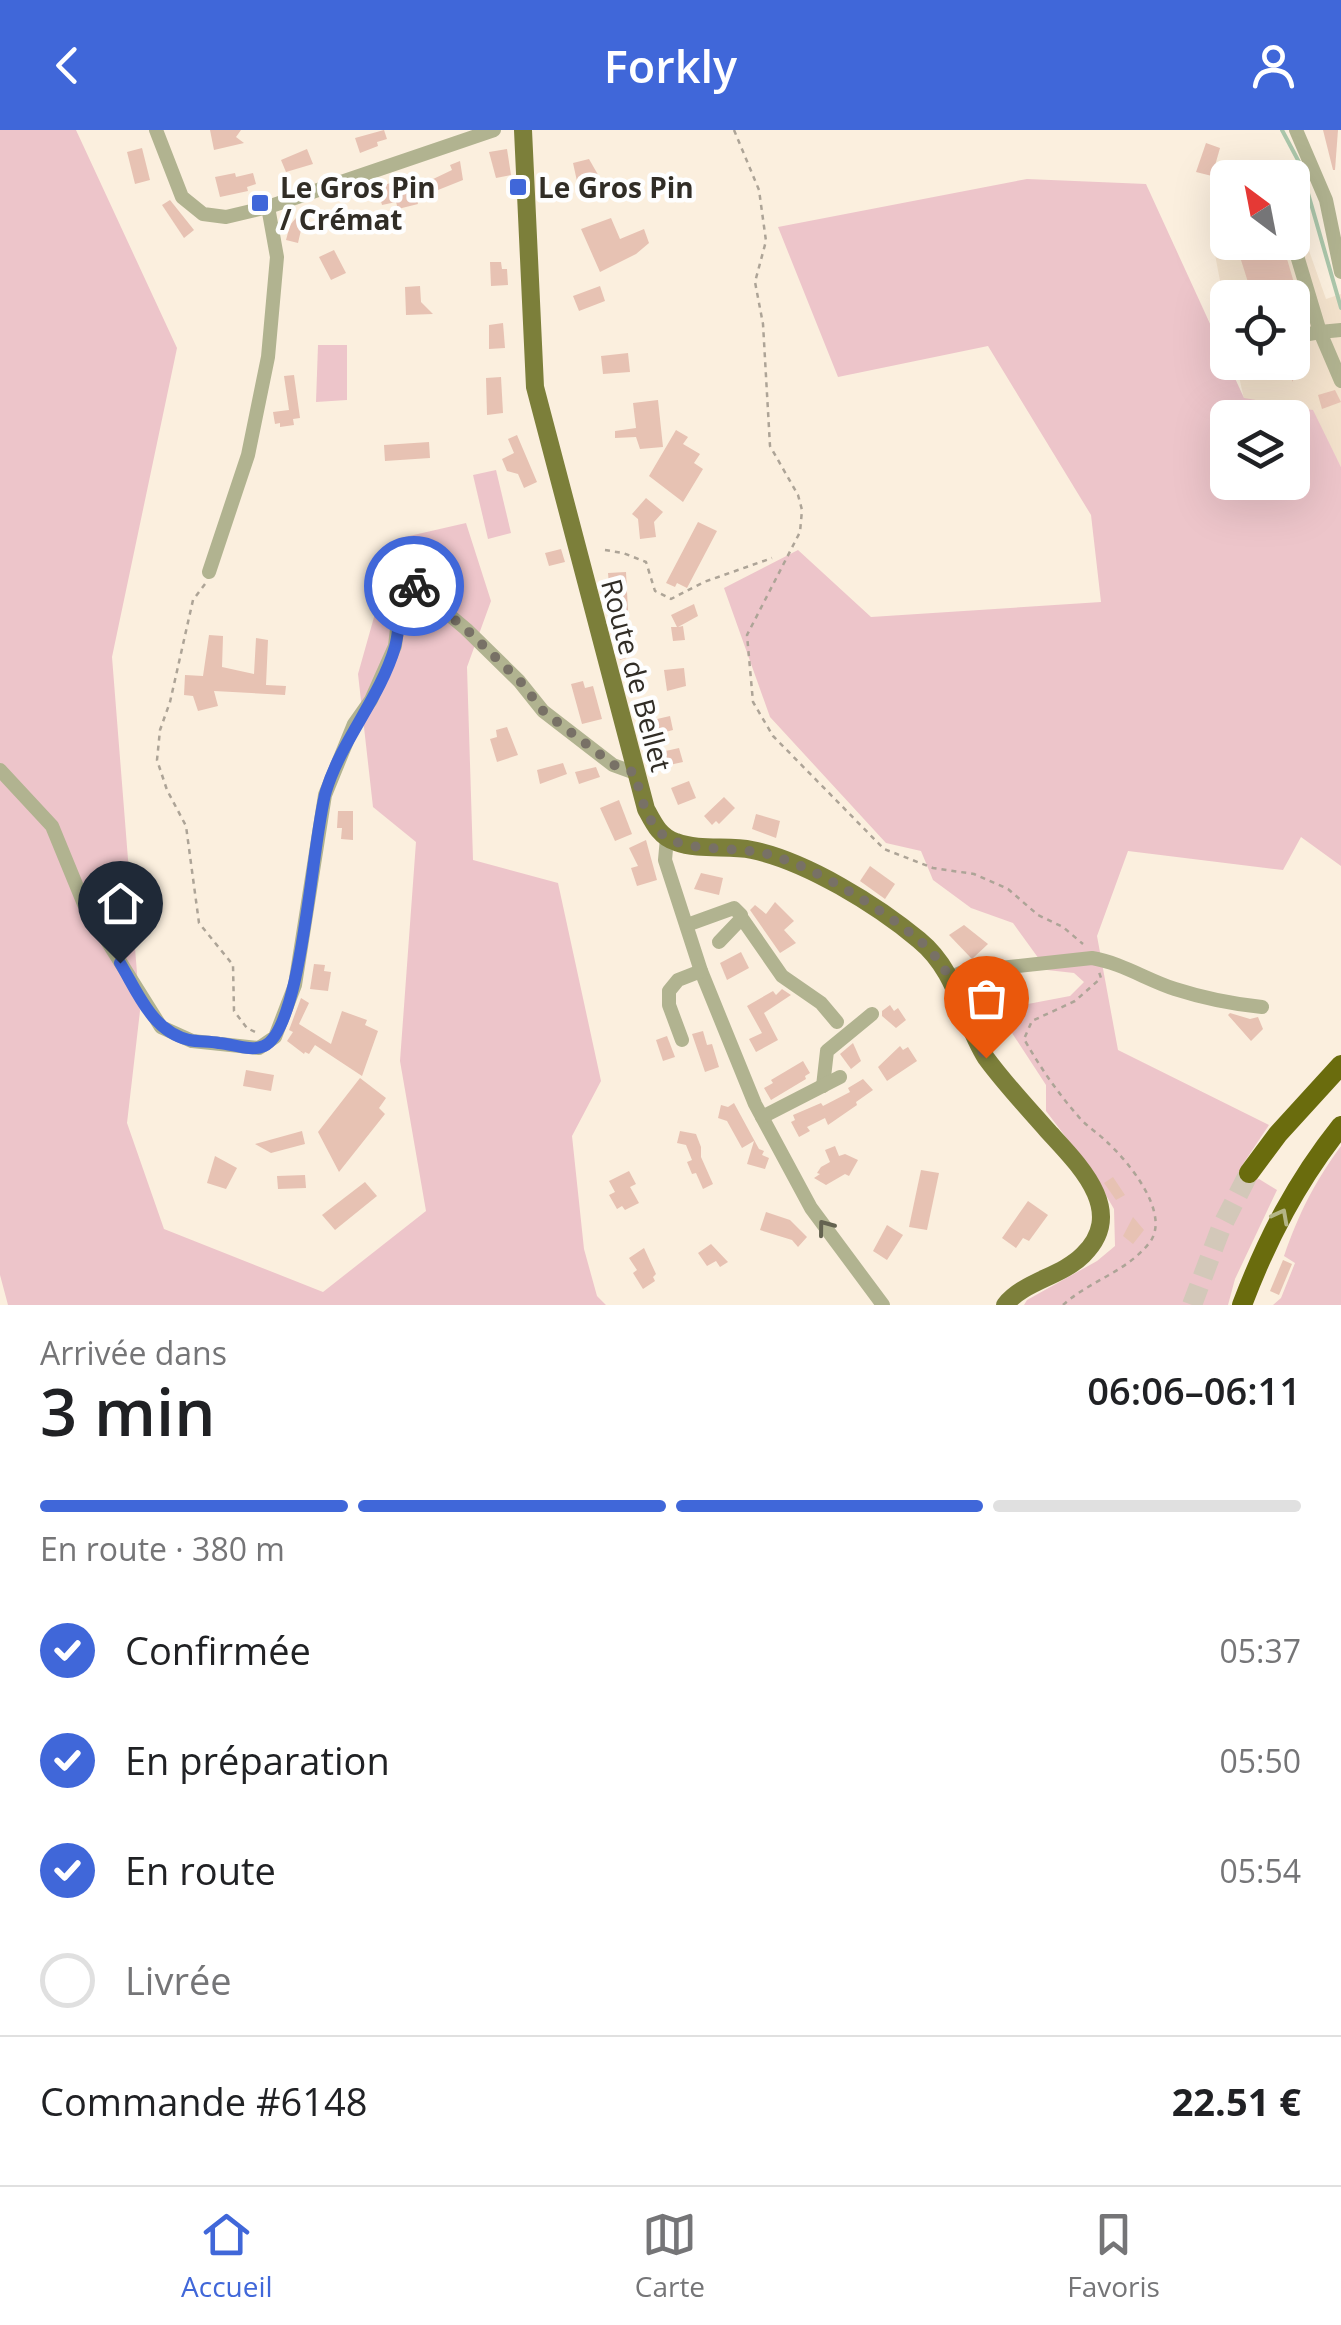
<!DOCTYPE html>
<html lang="fr">
<meta charset="utf-8">
<style>
body{margin:0;font-family:"Open Sans",sans-serif;background:#f6f6f6;color:#202124;height:100vh;display:flex;flex-direction:column;font-size:38px;white-space:nowrap}
*{box-sizing:border-box;margin:0}
p{font-size:32px;color:#757577}
.icon{flex:none;width:55px;height:55px;fill:none;stroke:currentColor;stroke-width:2;stroke-linecap:round;stroke-linejoin:round}
.map{position:relative;height:1175px;overflow:hidden}
.panel{display:flex;flex-direction:column;background:#fff;flex:1}
.panel>*{flex:none}
.needle{width:65px;rotate:328deg}
.buttons{position:absolute;left:1210px;top:30px;display:grid;gap:20px}
.buttons a{display:grid;place-items:center;width:100px;height:100px;border-radius:15px;background:#fff;box-shadow:0 10px 40px #0002;font-size:50px}
.pin{position:absolute;display:grid;place-items:center;width:85px;height:85px;color:#fff;margin:-102px -42px;border-radius:50% 50% 50% 0;rotate:-45deg;box-shadow:0 0 10px #0007}
.pin .icon{rotate:45deg}
.courier{position:absolute;display:grid;place-items:center;width:100px;height:100px;margin:-50px;border:8px solid #4067d9;border-radius:50%;background:#fff;color:#222;box-shadow:0 2px 12px #0007}
.summary em{font-style:normal;font-weight:600}
.summary div{display:flex;flex-direction:column-reverse}
.summary{display:flex;align-items:center;justify-content:space-between;height:170px;padding:0 40px}
h1{font-size:65px;font-weight:600;line-height:75px}
.bar{display:grid;grid-template-columns:repeat(4,1fr);gap:15px 10px;align-content:center;height:120px;padding:0 40px}
.bar i{height:12px;border-radius:8px;background:#e0e0e0}
.bar .current{background:#4067d9}
.bar p{grid-column:span 4}
.line{display:flex;align-items:center;gap:25px;padding:0 40px;border-top:2px solid #e0e0e0}
.line div{flex:1}
ol{padding:0 40px;list-style:none}
li{display:flex;align-items:center;gap:30px;height:110px}
li p{margin-inline-start:auto}
li .icon{padding:10px;border-radius:50%;background:#4067d9;color:#fff;stroke-width:4}
li:last-child{color:#757577}
li i{width:55px;height:55px;border:5px solid #e0e0e0;border-radius:50%}
header{display:flex;justify-content:space-between;align-items:center;height:130px;padding:0 40px;background:#4067d9;color:#fff;font-size:45px;font-weight:600}
.menu{display:flex;justify-content:space-around;align-items:center;height:140px;border-top:2px solid #e0e0e0;background:#fff;font-size:28px;color:#757577}
.menu a{display:grid;justify-items:center;gap:5px}
.menu .current{color:#4067d9}
.map>svg:first-child{display:block}
.built{fill:#f3e2cc}
.green{fill:#edc5ca;fill-rule:evenodd}
.lines{fill:none;stroke-linecap:round;stroke-linejoin:round}
.stream{stroke:#abc6aa;stroke-width:4}
.building{fill:#e7c2b3}
.highway-tunnel{stroke:#d3c8b9;stroke-width:20;stroke-dasharray:20 10;stroke-linecap:butt}
.path{stroke:#ada497;stroke-width:2.5;stroke-dasharray:5 5;stroke-linecap:butt}
.minor{stroke:#b1b390;stroke-width:14}
.major{stroke:#7c7f3a;stroke-width:18}
.highway{stroke:#6a6c0d;stroke-width:20}
.oneway{stroke:#b4b586}
.oneway2{stroke:#646350}
.done{stroke:#787166;stroke-width:10;stroke-dasharray:0 18}
.route{stroke:#4067d9;stroke-width:12}
.poi-dot{fill:#4067d9;stroke:#fefefe;stroke-width:4}
.labels{text-anchor:middle;dominant-baseline:central;stroke-width:9;stroke-linejoin:round;paint-order:stroke}
.poi-label{font-size:28px;font-weight:bold;fill:#312d26;stroke:#fefefe;text-anchor:start}
.street-label{font-size:28px;fill:#312d26;stroke:#fefefe}
</style>
<header><svg class="icon" aria-label="back" viewBox="0 0 24 24"><path d="M15 5l-7 7 7 7"/></svg>Forkly<svg class="icon" aria-label="person" viewBox="0 0 24 24"><circle cx="12" cy="8" r="4"/><path d="M4 21q1-7 8-7t8 7"/></svg></header>
<div class="map">
<svg width="1341" height="1175" viewBox="0 0 1341 1175">
<rect width="100%" height="100%" fill="#fbefde"/>
<path class="built" d="M1293,75L1326,169L1341,164V337L1312,280L1244,269L1236,233L1292,232V168H1228L1227,187L1212,109L1227,88L1228,112H1292Z"/>
<g class="green">
<path d="M0,0H76L177,218L112,527L140,881L127,993L164,1099L323,1162L426,1081L400,931L416,712L373,677L358,544L396,409L466,393L491,471L467,537L473,730L558,753L601,951L572,1006L584,1119L597,1166L606,1175H8L0,1145Z"/>
<path d="M1027,49L1146,54L1244,268L1313,280L1341,337V736L1301,707L1283,740L1128,721L1097,806L1118,920L1269,995L1239,1040L1251,1051L1259,1049L1277,1060L1235,1149L1228,1175H1024L1027,1170L1097,1131L1115,1116L1114,1079L1093,1043L1046,981V955L997,880L1070,866L1084,852L1074,843L1047,840L1013,793L971,778L933,750L921,721L886,713L770,587L724,458L798,420L871,487L1101,472L1091,385L988,216L838,247L778,97ZM1228,288H1292V352H1228Z"/>
<path d="M318,215H347V270L316,272Z"/>
<path d="M496,340L511,403L488,409L473,345Z"/>
<path d="M1341,1016V1175H1273L1281,1168L1295,1133L1284,1126C1299,1083 1314,1053 1341,1016Z"/>
</g>
<g class="lines">
<path class="stream" d="M1282,0L1299,32L1341,178"/>
</g>
<g class="building">
<path d="M210,0H241L236,7L244,13L214,20Z"/>
<path d="M384,0L387,9L377,12L378,16L360,23L355,8Z"/>
<path d="M1323,0H1338L1335,40H1333Z"/>
<path d="M1206,13L1220,18L1212,46L1196,42Z"/>
<path d="M142,18L150,50L135,54L127,22Z"/>
<path d="M307,19L313,34L286,42L281,30Z"/>
<path d="M507,19L511,45L496,48L489,22Z"/>
<path d="M589,29L605,57L580,65L573,33Z"/>
<path d="M460,31L463,50L433,62L429,51L452,40L450,35Z"/>
<path d="M235,43L236,47L253,43L256,54L247,57L248,61L220,67L215,47Z"/>
<path d="M394,52L395,57L405,54L408,65L415,64L418,74L398,79L396,72L382,75L377,57Z"/>
<path d="M170,70L194,100L184,108L162,75Z"/>
<path d="M301,82L310,90L301,100L298,113L286,110L290,95Z"/>
<path d="M611,88L620,109L644,99L649,113L636,124L600,142L581,99Z"/>
<path d="M1253,112H1282L1305,190L1292,193V168H1253L1241,130L1257,125Z"/>
<path d="M334,120L346,143L331,150L319,127Z"/>
<path d="M490,132H501L502,139H507L508,155L491,156Z"/>
<path d="M420,156L421,172L433,184L406,185L405,157Z"/>
<path d="M600,156L605,171L579,181L573,166Z"/>
<path d="M503,193L505,218L489,219V195Z"/>
<path d="M1292,217H1298L1304,232L1292,252V245L1278,250L1272,232H1292Z"/>
<path d="M628,223L630,242L603,244L601,226Z"/>
<path d="M294,245L300,288L293,289L294,295L280,297V293L275,294L273,282L289,280L284,246Z"/>
<path d="M501,247L503,283L487,285L486,248Z"/>
<path d="M1335,260L1341,272L1322,279L1318,265Z"/>
<path d="M658,270L663,317L640,319L636,307L615,308V301L636,298L633,273Z"/>
<path d="M676,300L688,307L683,314L700,324L694,333L703,339L683,372L649,346Z"/>
<path d="M517,305L537,352L524,358L518,344L507,341L502,329L514,323L508,309Z"/>
<path d="M429,312L430,328L385,331L384,315Z"/>
<path d="M646,368L663,382L654,392L656,407L640,409L638,389L632,384Z"/>
<path d="M698,392L717,401L687,458L677,453L675,457L666,453Z"/>
<path d="M561,419L565,432L549,436L545,423Z"/>
<path d="M626,442L628,481H611L608,443Z"/>
<path d="M694,474L698,486L678,497L683,496L685,510L673,511L671,497H677L671,485Z"/>
<path d="M627,504L633,526L620,530L614,508Z"/>
<path d="M209,505L223,506L222,537L254,544L256,508L268,510L266,555L286,556L285,565L214,561L218,576L198,581L193,566L184,565L185,545L203,546Z"/>
<path d="M684,538L686,556L667,561L664,540Z"/>
<path d="M583,551L585,558L593,556L602,589L582,594L571,554Z"/>
<path d="M670,586L673,600L643,608L640,593Z"/>
<path d="M507,597L518,625L497,632L490,609L497,607L496,600Z"/>
<path d="M679,618L683,632L651,639L648,625Z"/>
<path d="M563,633L567,644L540,654L537,640Z"/>
<path d="M596,637L600,647L579,654L575,642Z"/>
<path d="M689,651L696,668L678,675L671,658Z"/>
<path d="M724,667L735,678L719,694L716,691L712,695L704,686Z"/>
<path d="M619,670L632,704L615,711L600,678Z"/>
<path d="M338,681H353V710L341,709L342,698H337Z"/>
<path d="M756,684L780,691L776,708L752,699Z"/>
<path d="M646,710L657,750L637,756L631,738L638,736L629,718Z"/>
<path d="M870,736L895,754L885,769L860,751Z"/>
<path d="M701,743L723,748L719,765L694,759Z"/>
<path d="M775,772L794,791L784,800L796,813L780,823L750,780L755,775L766,784Z"/>
<path d="M964,795L988,814L972,829L949,805Z"/>
<path d="M741,822L749,838L727,850L720,833Z"/>
<path d="M314,834L325,835L324,841L331,842L328,861L310,859Z"/>
<path d="M782,859L791,865L764,883L778,910L756,922L749,909L762,903L747,876L773,861L776,865Z"/>
<path d="M301,868L309,873L299,894L331,914L342,881L367,890L365,895L378,901L362,946L315,915L309,924L305,922L304,924L287,911L293,902L289,900Z"/>
<path d="M890,875L894,881L898,878L906,890L896,898L882,886V881Z"/>
<path d="M1230,883L1250,889L1258,887L1263,899L1251,911L1228,885Z"/>
<path d="M703,901L707,915L712,914L719,937L705,942L692,904Z"/>
<path d="M667,906L675,927L663,931L656,910Z"/>
<path d="M853,913L861,931L851,939L840,924Z"/>
<path d="M900,916L903,920L908,917L917,931L887,951L878,937Z"/>
<path d="M803,931L810,943L805,946L806,949L771,970L764,958L773,953L771,950Z"/>
<path d="M246,940L274,945L271,961L243,956Z"/>
<path d="M360,948L386,968L379,978L385,984L339,1042L318,1002Z"/>
<path d="M863,949L873,960L856,972L857,975L828,995L825,988L807,997L810,1001L799,1007L791,992L795,990L793,985L821,973L823,976L850,962L848,958Z"/>
<path d="M734,973L759,1019L764,1021L762,1025L769,1028L765,1039L747,1034L754,1011L742,1018L727,991L718,988L721,975L728,977Z"/>
<path d="M302,1001L305,1014L271,1023L255,1014Z"/>
<path d="M680,1001L696,1004L701,1017V1027L713,1054L703,1059L696,1043L692,1044L687,1032L692,1030L686,1015L677,1013Z"/>
<path d="M835,1016L839,1026L845,1024L858,1030L849,1046L845,1044L826,1055L814,1048L820,1044L817,1043L821,1037L830,1032L825,1020Z"/>
<path d="M215,1026L237,1038L226,1059L207,1053Z"/>
<path d="M921,1040L939,1043L927,1100L909,1097Z"/>
<path d="M629,1041L636,1054L630,1057L639,1073L625,1080L622,1076L617,1079L609,1065L615,1062L609,1051Z"/>
<path d="M305,1045L306,1058L278,1059L277,1046Z"/>
<path d="M1113,1047L1125,1065L1116,1070L1104,1053Z"/>
<path d="M365,1052L377,1066L335,1100L322,1085Z"/>
<path d="M1028,1071L1048,1085L1029,1111L1023,1108L1016,1118L1002,1108Z"/>
<path d="M766,1082L790,1090L807,1107L798,1117L792,1110L760,1100Z"/>
<path d="M1133,1087L1144,1100L1133,1114L1123,1106Z"/>
<path d="M887,1095L903,1105L887,1130L873,1121Z"/>
<path d="M711,1114L728,1132L720,1137L716,1131L707,1136L698,1123Z"/>
<path d="M644,1118L656,1144L653,1147L655,1151L643,1159L633,1143L637,1140L629,1128Z"/>
<path d="M1283,1130L1292,1134L1279,1165L1270,1161Z"/>
</g>
<g class="lines">
<path class="highway-tunnel" d="M1192,1175L1221,1098L1249,1043"/>
<g class="path">
<path d="M734,0L759,60L766,111L755,152L763,194L770,316L798,365L802,380L800,402L747,505L753,572L773,606L884,719L933,738L974,744L1008,759L1038,785L1063,797L1083,814"/>
<path d="M605,420L623,423L646,432L655,461L671,469L704,452L772,428"/>
<path d="M205,454L193,470L170,572L160,600L157,630L167,660L186,696L199,793L233,835L234,881L247,898L259,904"/>
<path d="M1063,1175C1089,1151 1127,1142 1150,1112C1171,1083 1128,1031 1107,1012C1098,1003 1086,996 1078,986C1057,962 1040,937 1024,909L1032,891L1075,871L1101,848L1099,842"/>
</g>
<g class="minor">
<path d="M156,0L182,67L203,84L226,87L268,77L494,0"/>
<path d="M1296,0L1326,70L1341,142"/>
<path d="M1292,109L1320,202L1341,200"/>
<path d="M1292,207L1320,202L1341,251"/>
<path d="M209,442L248,325L268,227L277,127L268,77"/>
<path d="M0,640L52,696L84,774L161,897L192,911L259,918L275,907L295,855L325,665L354,594L371,570L395,516L402,456L411,453L466,499L519,551L543,581L613,635L635,643"/>
<path d="M667,708L665,730L701,841L755,974L811,1078L883,1175"/>
<path d="M741,787L782,846L821,873L837,892"/>
<path d="M687,795L734,778L741,785L740,790L719,812"/>
<path d="M951,847L963,842L1092,828C1122,833 1147,850 1175,859C1203,868 1232,874 1262,877"/>
<path d="M682,910L669,875V861L678,850L701,841"/>
<path d="M823,956L827,921L872,884"/>
<path d="M762,987L840,947"/>
</g>
<path class="major" d="M523,0L535,257L646,679C654,694 660,707 676,712C700,721 728,715 752,720C806,731 877,775 919,810C958,842 961,888 986,928C1005,954 1026,976 1047,1000C1078,1034 1128,1081 1083,1125C1061,1147 1024,1151 1005,1175"/>
<g class="highway">
<path d="M1249,1043L1278,1004L1341,935"/>
<path d="M1242,1175C1267,1109 1297,1051 1341,996"/>
</g>
</g>
<defs><path id="oneway-chevron" d="M-2-3.5L2.5 0L-2 3.5" fill="none" stroke-width="1.6" stroke-linecap="round" stroke-linejoin="round" transform="scale(2.5)"/></defs>
<use class="oneway" href="#oneway-chevron" transform="translate(1281 1086) rotate(-62)"/>
<use class="oneway2" href="#oneway-chevron" transform="translate(825 1097) rotate(-127)"/>
<g class="lines">
<path class="done" d="M414,456L466,499L520,551L544,582L614,635L635,643C640,664 646,691 663,705C686,723 737,716 767,724C814,736 882,779 919,810C958,842 962,888 986,928"/>
<path class="route" d="M120,833C138,863 152,901 189,910C199,912 209,911 219,913C233,914 251,922 264,916C303,899 312,707 326,661C342,609 380,568 395,517C400,498 400,476 402,456H414"/>
</g>
<g class="poi-dot">
<rect x="508" y="47" width="20" height="20" rx="5"/>
<rect x="250" y="63" width="20" height="20" rx="5"/>
</g>
<g class="labels">
<g class="poi-label">
<text x="280" y="57">Le Gros Pin<tspan x="280" dy="32">/ Crémat</tspan></text>
<text x="538" y="57">Le Gros Pin</text>
</g>
<g class="street-label">
<text transform="translate(637 545) rotate(75)">Route de Bellet</text>
</g>
</g>
</svg>
<div class="buttons">
<a><svg class="needle" viewBox="-14 -14 28 28"><path d="M0-13l5 13h-10z" fill="#e53935"/><path d="M0 13l5-13h-10z" fill="#757577"/></svg></a>
<a><svg class="icon" aria-label="locate" viewBox="0 0 24 24"><circle cx="12" cy="12" r="6"/><path d="M12 2v4M12 18v4M2 12h4M18 12h4"/></svg></a>
<a><svg class="icon" aria-label="layers" viewBox="0 0 24 24"><path d="M12 4l9 5-9 5-9-5zM3 14l9 5 9-5"/></svg></a>
</div>
<div class="pin" style="left:986px;top:928px;background:#ea580c"><svg class="icon" aria-label="bag" viewBox="0 0 24 24"><path d="M5 8h14l-1 12H6zM9 8a3 3 0 0 1 6 0"/></svg></div>
<div class="pin" style="left:120px;top:833px;background:#1f2937"><svg class="icon" aria-label="home" viewBox="0 0 24 24"><path d="M3 11l9-7 9 7M6 9v11h12V9"/></svg></div>
<div class="courier" style="left:414px;top:456px"><svg class="icon" aria-label="bike" viewBox="0 0 24 24"><circle cx="6" cy="16" r="4"/><circle cx="18" cy="16" r="4"/><path d="M6 16l4-8h5l3 8M10 8l3 8H6M13 5h3"/></svg></div>
</div>
<section class="panel">
<div class="summary"><div><h1>3 min</h1><p>Arrivée dans</p></div><em>06:06–06:11</em></div>
<div class="bar"><i class="current"></i><i class="current"></i><i class="current"></i><i></i><p>En route · 380 m</p></div>
<ol>
<li><svg class="icon" aria-label="check" viewBox="0 0 24 24"><path d="M5 12l5 5 9-10"/></svg>Confirmée<p>05:37</p></li>
<li><svg class="icon" aria-label="check" viewBox="0 0 24 24"><path d="M5 12l5 5 9-10"/></svg>En préparation<p>05:50</p></li>
<li><svg class="icon" aria-label="check" viewBox="0 0 24 24"><path d="M5 12l5 5 9-10"/></svg>En route<p>05:54</p></li>
<li><i></i>Livrée</li>
</ol>
<div class="line" style="height:130px"><div>Commande #6148</div><b>22.51 €</b></div>
</section>
<nav class="menu">
<a class="current"><svg class="icon" aria-label="home" viewBox="0 0 24 24"><path d="M3 11l9-7 9 7M6 9v11h12V9"/></svg>Accueil</a>
<a><svg class="icon" aria-label="map" viewBox="0 0 24 24"><path d="M3 6l6-2 6 2 6-2v14l-6 2-6-2-6 2zM9 4v14M15 6v14"/></svg>Carte</a>
<a><svg class="icon" aria-label="saved" viewBox="0 0 24 24"><path d="M7 4h10v16l-5-4-5 4z"/></svg>Favoris</a>
</nav>
